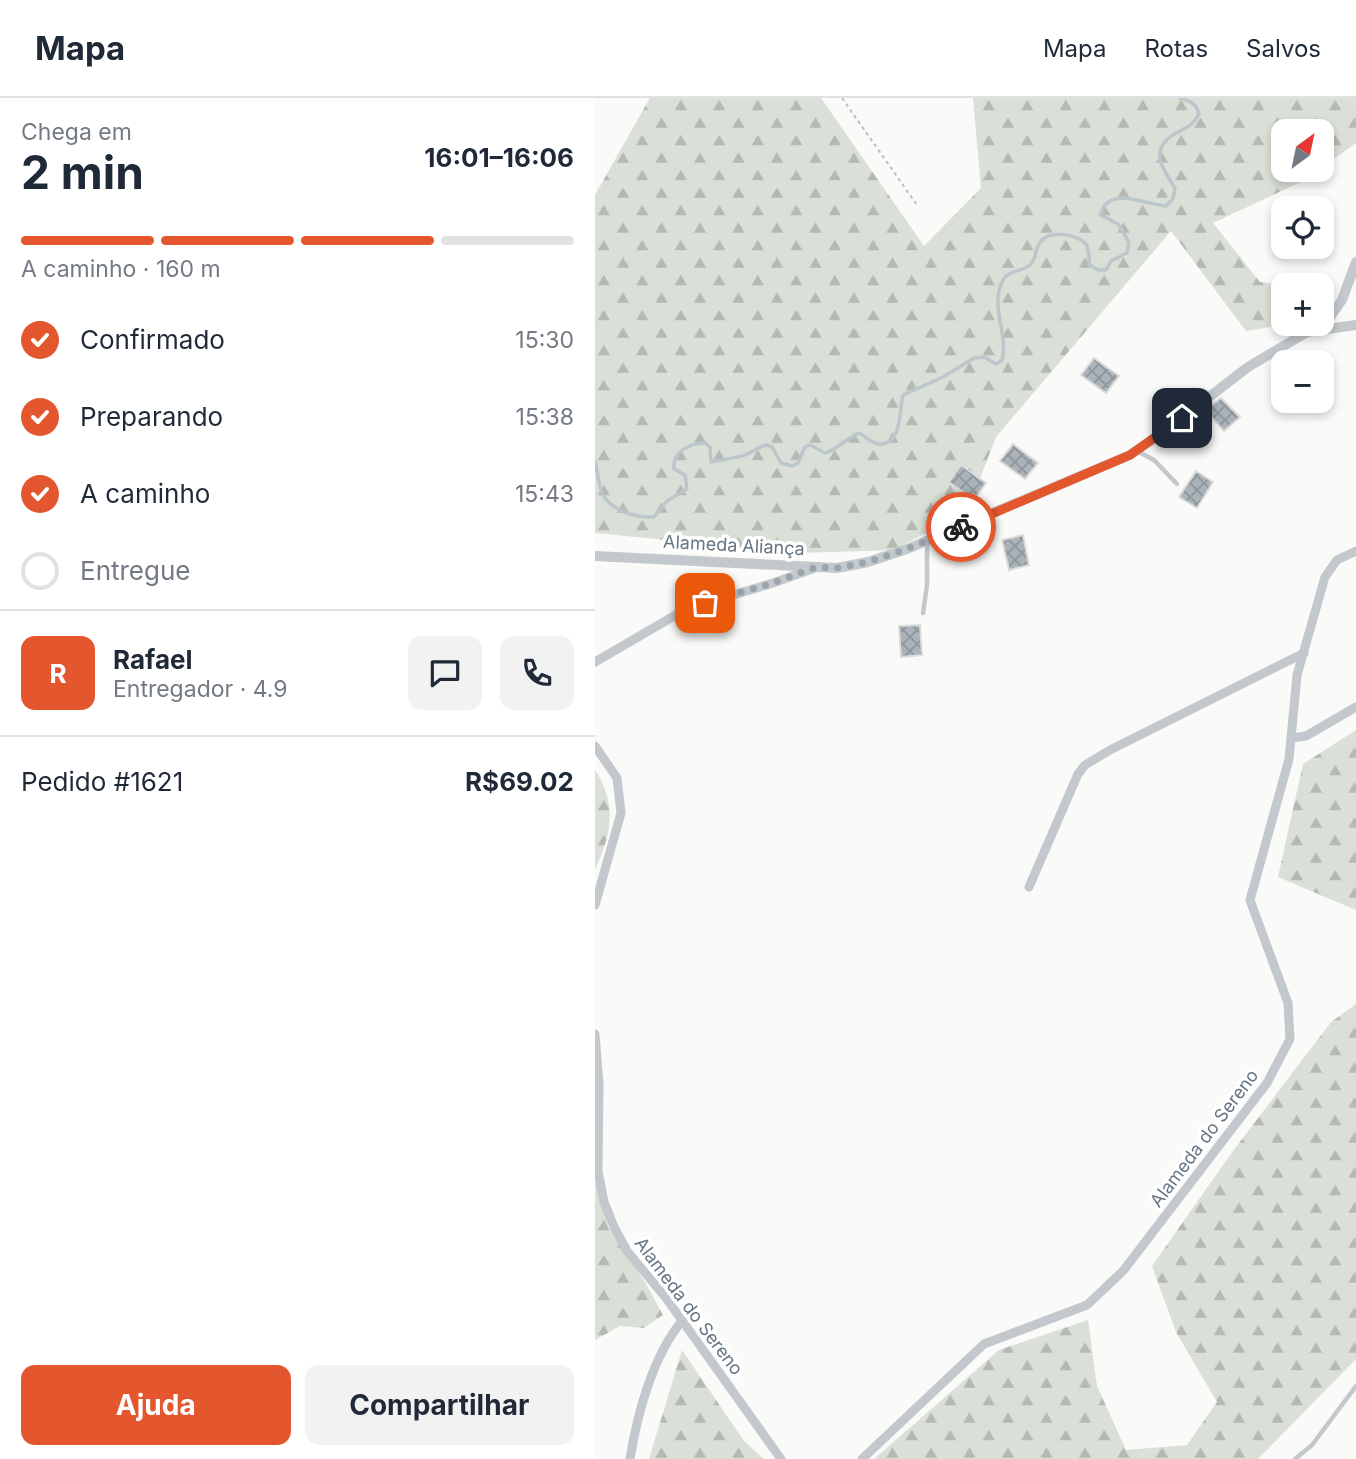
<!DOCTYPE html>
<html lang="pt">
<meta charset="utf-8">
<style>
body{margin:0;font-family:Inter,sans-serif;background:#f2f2f3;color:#1f2937;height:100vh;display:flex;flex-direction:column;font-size:26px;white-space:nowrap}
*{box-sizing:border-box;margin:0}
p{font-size:23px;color:#747a83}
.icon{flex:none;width:38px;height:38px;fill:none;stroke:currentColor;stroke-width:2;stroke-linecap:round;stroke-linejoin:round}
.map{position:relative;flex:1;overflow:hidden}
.panel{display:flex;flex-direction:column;background:#fff;width:595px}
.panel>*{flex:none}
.needle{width:46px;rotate:33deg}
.controls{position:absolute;left:676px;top:21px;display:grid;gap:14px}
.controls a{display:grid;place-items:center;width:63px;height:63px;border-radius:14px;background:#fff;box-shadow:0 4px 10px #0003;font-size:35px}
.pin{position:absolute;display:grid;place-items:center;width:60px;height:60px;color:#fff;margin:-30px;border-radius:14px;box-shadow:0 4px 10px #0006}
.courier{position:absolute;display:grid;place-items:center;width:70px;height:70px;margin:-35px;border:5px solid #e4572e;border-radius:50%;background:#fff;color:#222;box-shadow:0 2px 9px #0007}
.overview em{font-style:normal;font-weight:700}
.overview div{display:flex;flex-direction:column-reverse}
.overview{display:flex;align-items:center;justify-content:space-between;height:119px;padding:0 21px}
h1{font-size:46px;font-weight:700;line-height:52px}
.bar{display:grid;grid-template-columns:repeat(4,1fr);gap:10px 7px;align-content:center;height:84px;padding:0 21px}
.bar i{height:9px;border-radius:5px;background:#e0e1e3}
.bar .on{background:#e4572e}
.bar p{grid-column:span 4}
.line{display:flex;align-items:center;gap:18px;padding:0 21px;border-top:2px solid #e0e1e3}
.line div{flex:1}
.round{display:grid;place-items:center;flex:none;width:74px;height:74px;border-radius:14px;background:#f2f2f3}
ol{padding:0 21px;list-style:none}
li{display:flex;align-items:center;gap:21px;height:77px}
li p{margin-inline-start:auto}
li .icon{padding:7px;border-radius:50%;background:#e4572e;color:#fff;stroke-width:4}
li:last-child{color:#747a83}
li i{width:38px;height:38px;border:4px solid #e0e1e3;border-radius:50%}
.primary-button{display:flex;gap:14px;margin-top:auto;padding:14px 21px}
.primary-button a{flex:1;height:80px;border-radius:14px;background:#e4572e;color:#fff;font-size:28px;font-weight:700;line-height:80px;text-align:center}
.primary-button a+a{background:#f2f2f3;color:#1f2937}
header{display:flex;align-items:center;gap:42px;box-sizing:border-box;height:98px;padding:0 35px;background:#fff;border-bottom:2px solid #e0e1e3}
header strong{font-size:33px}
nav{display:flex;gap:38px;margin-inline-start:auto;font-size:24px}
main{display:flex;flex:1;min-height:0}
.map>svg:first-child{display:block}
.forest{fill:url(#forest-firs)}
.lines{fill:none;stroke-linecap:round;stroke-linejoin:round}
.stream{stroke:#bbc7cb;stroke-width:3.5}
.building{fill:url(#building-cross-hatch);stroke:#dcdcda;stroke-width:2}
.path{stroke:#bbbfc2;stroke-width:2;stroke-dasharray:3.5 3.5;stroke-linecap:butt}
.service{stroke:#c3c8cc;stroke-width:4.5}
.minor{stroke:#c3c8cc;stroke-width:9}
.tertiary{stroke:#c3c8cc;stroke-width:10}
.done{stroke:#99a4ac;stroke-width:7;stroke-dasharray:0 12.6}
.route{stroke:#e4572e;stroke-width:9}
.labels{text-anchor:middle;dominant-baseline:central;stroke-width:7;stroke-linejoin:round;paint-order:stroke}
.street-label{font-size:18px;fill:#657683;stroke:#fff}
</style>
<header>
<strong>Mapa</strong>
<nav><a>Mapa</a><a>Rotas</a><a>Salvos</a></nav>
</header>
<main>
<section class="panel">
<div class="overview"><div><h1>2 min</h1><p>Chega em</p></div><em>16:01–16:06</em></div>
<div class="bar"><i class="on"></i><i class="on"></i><i class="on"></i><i></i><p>A caminho · 160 m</p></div>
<ol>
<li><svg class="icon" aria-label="check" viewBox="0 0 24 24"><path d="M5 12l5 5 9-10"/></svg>Confirmado<p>15:30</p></li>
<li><svg class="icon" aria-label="check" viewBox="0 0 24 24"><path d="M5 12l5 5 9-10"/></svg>Preparando<p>15:38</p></li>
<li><svg class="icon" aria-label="check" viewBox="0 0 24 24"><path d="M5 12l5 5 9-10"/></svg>A caminho<p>15:43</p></li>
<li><i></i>Entregue</li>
</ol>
<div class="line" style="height:126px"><b class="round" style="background:#e4572e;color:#fff">R</b><div><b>Rafael</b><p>Entregador · 4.9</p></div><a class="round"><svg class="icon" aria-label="chat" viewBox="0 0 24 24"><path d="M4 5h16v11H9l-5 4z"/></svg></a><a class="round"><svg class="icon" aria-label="phone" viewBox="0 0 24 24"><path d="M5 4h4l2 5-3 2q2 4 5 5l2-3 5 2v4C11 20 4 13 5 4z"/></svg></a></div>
<div class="line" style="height:91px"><div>Pedido #1621</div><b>R$69.02</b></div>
<div class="primary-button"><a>Ajuda</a><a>Compartilhar</a></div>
</section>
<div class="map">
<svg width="761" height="1361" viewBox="0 0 761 1361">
<defs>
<pattern id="forest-firs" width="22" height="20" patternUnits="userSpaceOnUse" patternTransform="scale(1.75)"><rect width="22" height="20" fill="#dadfd7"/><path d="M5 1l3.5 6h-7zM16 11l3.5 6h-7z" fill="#b4b9b4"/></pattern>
<pattern id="building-cross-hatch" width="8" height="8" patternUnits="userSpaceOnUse" patternTransform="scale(1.75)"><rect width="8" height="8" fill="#aab3b9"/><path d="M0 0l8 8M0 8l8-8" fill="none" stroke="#8e969c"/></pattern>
</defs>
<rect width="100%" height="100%" fill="#fafaf8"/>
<g class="forest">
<path d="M55,0H226L329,148L386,90L378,0H761V45L726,70V33H688V72H724L708,83L618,125L665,184L696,187H688V226H693L651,233L576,133L401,339L372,414L298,452L204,455L0,435V97Z"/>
<path d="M761,632V812L683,779L708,666Z"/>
<path d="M0,672C22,706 17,736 0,771Z"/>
<path d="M761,906V1261L663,1361H279L404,1252L493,1222L502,1288L531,1352L592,1347L622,1304L581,1234L557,1168L638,1053L736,924Z"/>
<path d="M0,1082L14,1131L50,1184L68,1217L49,1230L25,1228L0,1242Z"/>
<path d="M87,1252L149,1343L169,1361H54Z"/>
</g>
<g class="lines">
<path class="stream" d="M0,364C3,374 3,383 6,392C12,412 41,420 59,419L72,403L92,391L90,377L79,371C77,354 95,345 110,345L115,349L116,364C119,364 148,358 150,357C158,354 163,349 171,347L177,349L186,365L197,368L203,365L210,349L215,347L230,355C243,351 252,340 264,335C270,338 277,346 284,346C308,347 304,311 308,297L348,279L379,260L389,259L401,266L407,262C414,236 394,208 408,182C413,172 427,174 435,167C442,160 440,149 446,143C456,132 482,136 491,146C495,152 493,160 495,167L503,172H511L516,163L532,155L534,144L523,126L506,117C511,87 550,106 571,108L578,101L580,90C566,68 553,50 583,34C594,28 598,27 604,16C601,5 595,3 585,0"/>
</g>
<g class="building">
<path d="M499,260L524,278L511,295L486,277Z"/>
<path d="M626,300L645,319L629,333L610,312Z"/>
<path d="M418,346L443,365L430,381L405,363Z"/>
<path d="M366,367L391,385L379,402L354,384Z"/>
<path d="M601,373L618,384L602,410L584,399Z"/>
<path d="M428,437L434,467L414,472L407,442Z"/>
<path d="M325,527L327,557L306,559L304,528Z"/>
</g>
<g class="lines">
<path class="path" d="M247,0L322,107"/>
<g class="service">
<path d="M542,353L559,362L582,386"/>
<path d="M328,515L332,487V444"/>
<path d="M700,1361L717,1347L761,1288"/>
</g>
<g class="minor">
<path d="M0,564L91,511L178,485L220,470"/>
<path d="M697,640L711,638L761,609"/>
<path d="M0,648L22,680L26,715L0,807"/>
<path d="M434,789L483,676L490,667L515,652L709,555"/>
<path d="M0,936L4,987L3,1073L9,1104L19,1129L32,1153L71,1200L186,1361"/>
<path d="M35,1361C42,1317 58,1256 88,1222"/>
<path d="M267,1361L389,1246L492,1207L528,1173L672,985L695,941L693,905L655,802L694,661L702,577L730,479L742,462L761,453"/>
</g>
<g class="tertiary">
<path d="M726,232L747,202L761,164"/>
<path d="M0,458L242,470L273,464L312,451L535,357L570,333L653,269L712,234L761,227"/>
</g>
</g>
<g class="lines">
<path class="done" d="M110,505L178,485L221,469L242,470L273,464L312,451L366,429"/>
<path class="route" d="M366,429L535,357L587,320"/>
</g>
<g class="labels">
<g class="street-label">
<text transform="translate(139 447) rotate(3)">Alameda Aliança</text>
<text transform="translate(609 1040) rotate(-53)">Alameda do Sereno</text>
<text transform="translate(94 1208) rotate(53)">Alameda do Sereno</text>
</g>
</g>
</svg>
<div class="controls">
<a><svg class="needle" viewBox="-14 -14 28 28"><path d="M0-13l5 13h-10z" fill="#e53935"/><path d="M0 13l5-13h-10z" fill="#747a83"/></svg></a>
<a><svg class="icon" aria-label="locate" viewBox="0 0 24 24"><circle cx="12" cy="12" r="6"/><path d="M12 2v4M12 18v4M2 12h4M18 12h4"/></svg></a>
<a>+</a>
<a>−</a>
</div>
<div class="pin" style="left:110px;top:505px;background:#ea580c"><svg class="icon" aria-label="bag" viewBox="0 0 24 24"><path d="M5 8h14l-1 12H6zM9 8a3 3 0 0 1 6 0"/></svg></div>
<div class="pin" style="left:587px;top:320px;background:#1f2937"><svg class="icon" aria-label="home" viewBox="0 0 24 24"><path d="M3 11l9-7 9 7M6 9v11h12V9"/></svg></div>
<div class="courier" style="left:366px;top:429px"><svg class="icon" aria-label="bike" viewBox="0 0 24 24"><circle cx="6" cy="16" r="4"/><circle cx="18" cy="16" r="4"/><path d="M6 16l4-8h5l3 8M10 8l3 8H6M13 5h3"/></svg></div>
</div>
</main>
